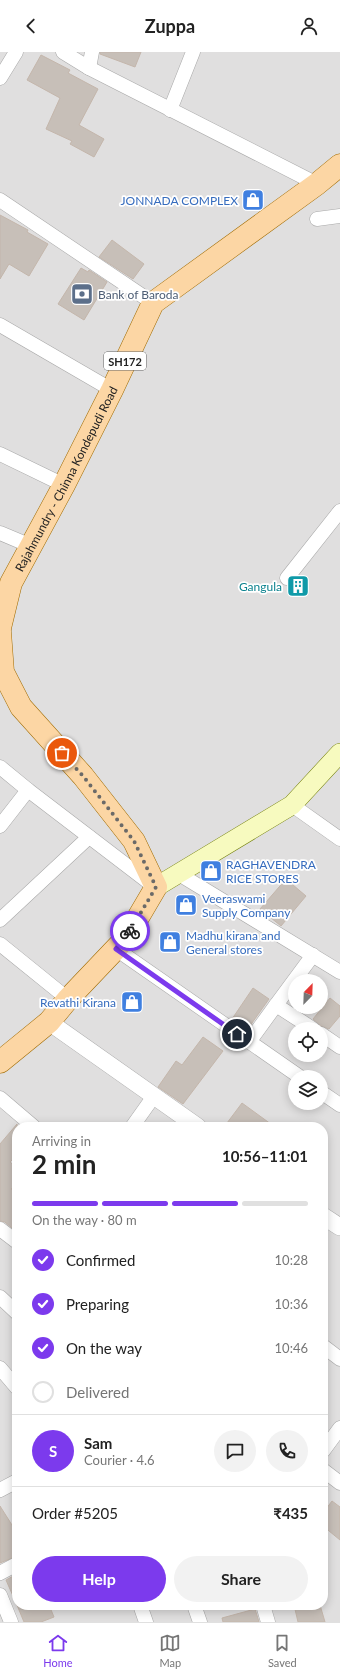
<!DOCTYPE html>
<meta charset="utf-8">
<style>
body{margin:0;font-family:Lato,sans-serif;background:#f2f2f2;color:#222;height:100vh;display:flex;flex-direction:column;font-size:15px;white-space:nowrap}
*{box-sizing:border-box;margin:0}
p{font-size:13px;color:#767676}
.icon{flex:none;width:22px;height:22px;fill:none;stroke:currentColor;stroke-width:2;stroke-linecap:round;stroke-linejoin:round}
.map{position:relative;flex:1;overflow:hidden}
.details{position:absolute;left:12px;top:1070px;width:316px;height:488px;display:flex;flex-direction:column;background:#fff;border-radius:16px;box-shadow:0 2px 10px #0003}
.details>*{flex:none}
.needle{width:26px;rotate:23deg}
.controls{position:absolute;left:288px;top:922px;display:grid;gap:8px}
.controls a{display:grid;place-items:center;width:40px;height:40px;border-radius:50%;background:#fff;box-shadow:0 2px 10px #0003;font-size:20px}
.pin{position:absolute;display:grid;place-items:center;width:34px;height:34px;color:#fff;margin:-17px;border:2px solid #fff;border-radius:50%;box-shadow:0 1px 4px #0007}
.courier{position:absolute;display:grid;place-items:center;width:40px;height:40px;margin:-20px;border:3px solid #7c3aed;border-radius:50%;background:#fff;color:#222;box-shadow:0 1px 5px #0007}
.overview em{font-style:normal;font-weight:700}
.overview div{display:flex;flex-direction:column-reverse}
.overview{display:flex;align-items:center;justify-content:space-between;height:68px;padding:0 20px}
h1{font-size:26px;font-weight:700;line-height:30px}
.bar{display:grid;grid-template-columns:repeat(4,1fr);gap:6px 4px;align-content:center;height:48px;padding:0 20px}
.bar i{height:5px;border-radius:3px;background:#e0e0e0}
.bar .selected{background:#7c3aed}
.bar p{grid-column:span 4}
.line{display:flex;align-items:center;gap:10px;padding:0 20px;border-top:1px solid #e0e0e0}
.line div{flex:1}
.round{display:grid;place-items:center;flex:none;width:42px;height:42px;border-radius:21px;background:#f2f2f2}
ol{padding:0 20px;list-style:none}
li{display:flex;align-items:center;gap:12px;height:44px}
li p{margin-inline-start:auto}
li .icon{padding:4px;border-radius:50%;background:#7c3aed;color:#fff;stroke-width:4}
li:last-child{color:#767676}
li i{width:22px;height:22px;border:2px solid #e0e0e0;border-radius:50%}
.primary-button{display:flex;gap:8px;margin-top:auto;padding:8px 20px}
.primary-button a{flex:1;height:46px;border-radius:24px;background:#7c3aed;color:#fff;font-size:16px;font-weight:700;line-height:46px;text-align:center}
.primary-button a+a{background:#f2f2f2;color:#222}
header{display:flex;justify-content:space-between;align-items:center;height:52px;padding:0 20px;background:#fff;font-size:18px;font-weight:700}
.menu{display:flex;justify-content:space-around;align-items:center;height:56px;border-top:1px solid #e0e0e0;background:#fff;font-size:11px;color:#767676}
.menu a{display:grid;justify-items:center;gap:2px}
.menu .selected{color:#7c3aed}
.map>svg:first-child{display:block}
.residential{fill:#e0dfdf;fill-rule:evenodd}
.building{fill:#c7bfb8;stroke:#c4b6ab}
.lines{fill:none;stroke-linecap:round;stroke-linejoin:round}
.minor-casing{stroke:#a9a9a9;stroke-width:15}
.tertiary-casing{stroke:#a9a9a9;stroke-width:18}
.secondary-casing{stroke:#707d05;stroke-width:20}
.primary-casing{stroke:#a06b00;stroke-width:23}
.minor{stroke:#fff;stroke-width:14}
.tertiary{stroke:#fff;stroke-width:17}
.secondary{stroke:#f7fabf;stroke-width:19}
.primary{stroke:#fcd6a4;stroke-width:22}
.done{stroke:#6b6a68;stroke-width:4;stroke-dasharray:0 7.2}
.route{stroke:#7c3aed;stroke-width:5}
.labels{text-anchor:middle;dominant-baseline:central;stroke-width:3.5;stroke-linejoin:round;paint-order:stroke}
.shield{fill:#fff;stroke:#646464;stroke-width:1}
.shield-label{font-size:11px;font-weight:bold;fill:#222}
.shop-label{font-size:12px;fill:#366cbe;stroke:#fff;text-anchor:start}
.service-label{font-size:12px;fill:#4e5e75;stroke:#fff;text-anchor:start}
.street-label{font-size:12px;fill:#222;stroke:#fff}
.culture-label{font-size:12px;fill:#0d838f;stroke:#fff;text-anchor:end}
</style>
<header><svg class="icon" aria-label="back" viewBox="0 0 24 24"><path d="M15 5l-7 7 7 7"/></svg>Zuppa<svg class="icon" aria-label="person" viewBox="0 0 24 24"><circle cx="12" cy="8" r="4"/><path d="M4 21q1-7 8-7t8 7"/></svg></header>
<div class="map">
<svg width="340" height="1570" viewBox="0 0 340 1570">
<rect width="100%" height="100%" fill="#f2efe9"/>
<path class="residential" d="M0,0H340V1570H0ZM295,929H321V955H295ZM295,977H321V1003H295ZM295,1025H321V1051H295ZM17,1075H323V1553H17Z"/>
<g class="building">
<path d="M100,0H141L135,15L100,2Z"/>
<path d="M41,3L70,18L68,21L98,37L79,73L104,87L94,105L70,92L72,89L46,77L60,46L27,28Z"/>
<path d="M0,163L28,178L27,180L48,192L29,224L9,212L0,227Z"/>
<path d="M112,188L144,212L133,227L99,205Z"/>
<path d="M81,216L88,220L89,218L107,230L84,268L58,252Z"/>
<path d="M286,827L306,844L281,874L260,857Z"/>
<path d="M253,936L269,947L247,978L232,967Z"/>
<path d="M330,946L340,954V964L329,977L321,974L313,967Z"/>
<path d="M203,985L223,999L183,1052L158,1035L176,1009L182,1013Z"/>
<path d="M242,1051L275,1075H224Z"/>
<path d="M17,1072V1103L10,1110L17,1116V1131L11,1137L17,1142V1170L12,1176L5,1170L0,1169V1092Z"/>
<path d="M332,1449L340,1455V1488L323,1474V1461Z"/>
<path d="M0,1454L17,1481V1504L0,1511Z"/>
<path d="M17,1522V1553L6,1528Z"/>
<path d="M17,1553H49L54,1565L41,1570H24Z"/>
<path d="M294,1553H320L325,1570H298Z"/>
<path d="M255,1557L259,1570H223L222,1566Z"/>
</g>
<g class="lines">
<g class="minor-casing">
<g id="minor">
<path d="M63,0L89,16L92,0"/>
<path d="M89,16L317,132"/>
<path d="M0,26L16,0"/>
<path d="M170,58L193,0"/>
<path d="M0,148L153,251"/>
<path d="M317,167L340,164"/>
<path d="M0,273L112,338"/>
<path d="M0,402L64,433"/>
<path d="M0,481L31,494"/>
<path d="M287,526L340,459"/>
<path d="M0,715L28,738L151,832"/>
<path d="M292,753L340,787"/>
<path d="M0,774L28,738"/>
<path d="M179,822L340,920"/>
<path d="M0,868L89,785"/>
<path d="M0,892L68,947"/>
<path d="M116,897L300,1025"/>
<path d="M313,903L276,953L313,977"/>
<path d="M321,982L340,995"/>
<path d="M249,990L276,953"/>
<path d="M321,1040L340,1053"/>
<path d="M0,1046L34,1075"/>
<path d="M132,1075L154,1044"/>
<path d="M0,1177L17,1190"/>
<path d="M0,1245L17,1261"/>
<path d="M323,1294L340,1307"/>
<path d="M0,1316L17,1336"/>
<path d="M323,1399L340,1376"/>
<path d="M323,1418L340,1431"/>
<path d="M0,1438L17,1429"/>
<path d="M0,1521L17,1512"/>
<path d="M0,1543L11,1570"/>
<path d="M140,1553L146,1570"/>
<path d="M194,1553L200,1570"/>
<path d="M263,1553L268,1570"/>
</g>
</g>
<g class="tertiary-casing">
<g id="tertiary">
<path d="M49,970L198,1075"/>
<path d="M323,1164L340,1175"/>
</g>
</g>
<g class="secondary-casing">
<path id="secondary" d="M156,835L292,753L340,701"/>
</g>
<g class="primary-casing">
<g id="primary">
<path id="s1" d="M0,576L11,531L64,433L112,338L153,251L317,132L340,113"/>
<path d="M0,580L3,620L21,655L83,724L134,789L156,835L126,886L68,947L49,970L0,1010"/>
</g>
</g>
<use href="#minor" class="minor"/>
<use href="#tertiary" class="tertiary"/>
<use href="#secondary" class="secondary"/>
<use href="#primary" class="primary"/>
</g>
<g class="lines">
<path class="done" d="M62,701L83,724L134,789L156,835L130,879"/>
<path class="route" d="M130,879L116,897L237,982"/>
</g>
<defs>
<g id="shop-square" transform="scale(1.15)"><rect x="-9" y="-9" width="18" height="18" rx="4" fill="#3f7fe0" stroke="#fff"/><path d="M-5-2.5h2.3a2.7 3.5 0 0 1 5.4 0H5L5.5 6h-11ZM-1.5-2.5h3a1.5 2.3 0 0 0-3 0Z" fill="#fff"/></g>
<g id="bank-square" transform="scale(1.15)"><rect x="-9" y="-9" width="18" height="18" rx="4" fill="#5c6f8a" stroke="#fff"/><path d="M-6-4H6V4H-6ZM0-2.3a2.3 2.3 0 1 0 0 4.6a2.3 2.3 0 1 0 0-4.6Z" fill="#fff"/></g>
<g id="building-square" transform="scale(1.15)"><rect x="-9" y="-9" width="18" height="18" rx="4" fill="#0f9aa8" stroke="#fff"/><path d="M-4-6H4V6H1V3H-1V6H-4ZM-2.5-4.3h1.7v1.8h-1.7ZM.8-4.3h1.7v1.8H.8ZM-2.5-1h1.7V.8h-1.7ZM.8-1h1.7V.8H.8Z" fill="#fff"/></g>
</defs>
<g fill-rule="evenodd">
<use href="#shop-square" x="253" y="148"/>
<use href="#bank-square" x="82" y="242"/>
<use href="#building-square" x="298" y="534"/>
<use href="#shop-square" x="211" y="819"/>
<use href="#shop-square" x="186" y="853"/>
<use href="#shop-square" x="170" y="890"/>
<use href="#shop-square" x="132" y="950"/>
</g>
<g class="labels">
<rect class="shield" x="104" y="300" width="42" height="18" rx="3"/>
<g class="shield-label">
<text x="125" y="309">SH172</text>
</g>
<g class="shop-label">
<text x="238" y="148" text-anchor="end">JONNADA COMPLEX</text>
<text x="226" y="812">RAGHAVENDRA<tspan x="226" dy="14">RICE STORES</tspan></text>
<text x="202" y="846">Veeraswami<tspan x="202" dy="14">Supply Company</tspan></text>
<text x="186" y="883">Madhu kirana and<tspan x="186" dy="14">General stores</tspan></text>
<text x="116" y="950" text-anchor="end">Revathi Kirana</text>
</g>
<g class="service-label">
<text x="98" y="242">Bank of Baroda</text>
</g>
<g class="street-label">
<text stroke="none"><textPath href="#s1" startOffset="164">Rajahmundry - Chinna Kondepudi Road</textPath></text>
</g>
<g class="culture-label">
<text x="282" y="534">Gangula</text>
</g>
</g>
</svg>
<div class="controls">
<a><svg class="needle" viewBox="-14 -14 28 28"><path d="M0-13l5 13h-10z" fill="#e53935"/><path d="M0 13l5-13h-10z" fill="#767676"/></svg></a>
<a><svg class="icon" aria-label="locate" viewBox="0 0 24 24"><circle cx="12" cy="12" r="6"/><path d="M12 2v4M12 18v4M2 12h4M18 12h4"/></svg></a>
<a><svg class="icon" aria-label="layers" viewBox="0 0 24 24"><path d="M12 4l9 5-9 5-9-5zM3 14l9 5 9-5"/></svg></a>
</div>
<div class="pin" style="left:62px;top:701px;background:#ea580c"><svg class="icon" aria-label="bag" viewBox="0 0 24 24"><path d="M5 8h14l-1 12H6zM9 8a3 3 0 0 1 6 0"/></svg></div>
<div class="pin" style="left:237px;top:982px;background:#1f2937"><svg class="icon" aria-label="home" viewBox="0 0 24 24"><path d="M3 11l9-7 9 7M6 9v11h12V9"/></svg></div>
<div class="courier" style="left:130px;top:879px"><svg class="icon" aria-label="bike" viewBox="0 0 24 24"><circle cx="6" cy="16" r="4"/><circle cx="18" cy="16" r="4"/><path d="M6 16l4-8h5l3 8M10 8l3 8H6M13 5h3"/></svg></div>
<section class="details">
<div class="overview"><div><h1>2 min</h1><p>Arriving in</p></div><em>10:56–11:01</em></div>
<div class="bar"><i class="selected"></i><i class="selected"></i><i class="selected"></i><i></i><p>On the way · 80 m</p></div>
<ol>
<li><svg class="icon" aria-label="check" viewBox="0 0 24 24"><path d="M5 12l5 5 9-10"/></svg>Confirmed<p>10:28</p></li>
<li><svg class="icon" aria-label="check" viewBox="0 0 24 24"><path d="M5 12l5 5 9-10"/></svg>Preparing<p>10:36</p></li>
<li><svg class="icon" aria-label="check" viewBox="0 0 24 24"><path d="M5 12l5 5 9-10"/></svg>On the way<p>10:46</p></li>
<li><i></i>Delivered</li>
</ol>
<div class="line" style="height:72px"><b class="round" style="background:#7c3aed;color:#fff">S</b><div><b>Sam</b><p>Courier · 4.6</p></div><a class="round"><svg class="icon" aria-label="chat" viewBox="0 0 24 24"><path d="M4 5h16v11H9l-5 4z"/></svg></a><a class="round"><svg class="icon" aria-label="phone" viewBox="0 0 24 24"><path d="M5 4h4l2 5-3 2q2 4 5 5l2-3 5 2v4C11 20 4 13 5 4z"/></svg></a></div>
<div class="line" style="height:52px"><div>Order #5205</div><b>₹435</b></div>
<div class="primary-button"><a>Help</a><a>Share</a></div>
</section>
</div>
<nav class="menu">
<a class="selected"><svg class="icon" aria-label="home" viewBox="0 0 24 24"><path d="M3 11l9-7 9 7M6 9v11h12V9"/></svg>Home</a>
<a><svg class="icon" aria-label="map" viewBox="0 0 24 24"><path d="M3 6l6-2 6 2 6-2v14l-6 2-6-2-6 2zM9 4v14M15 6v14"/></svg>Map</a>
<a><svg class="icon" aria-label="saved" viewBox="0 0 24 24"><path d="M7 4h10v16l-5-4-5 4z"/></svg>Saved</a>
</nav>
